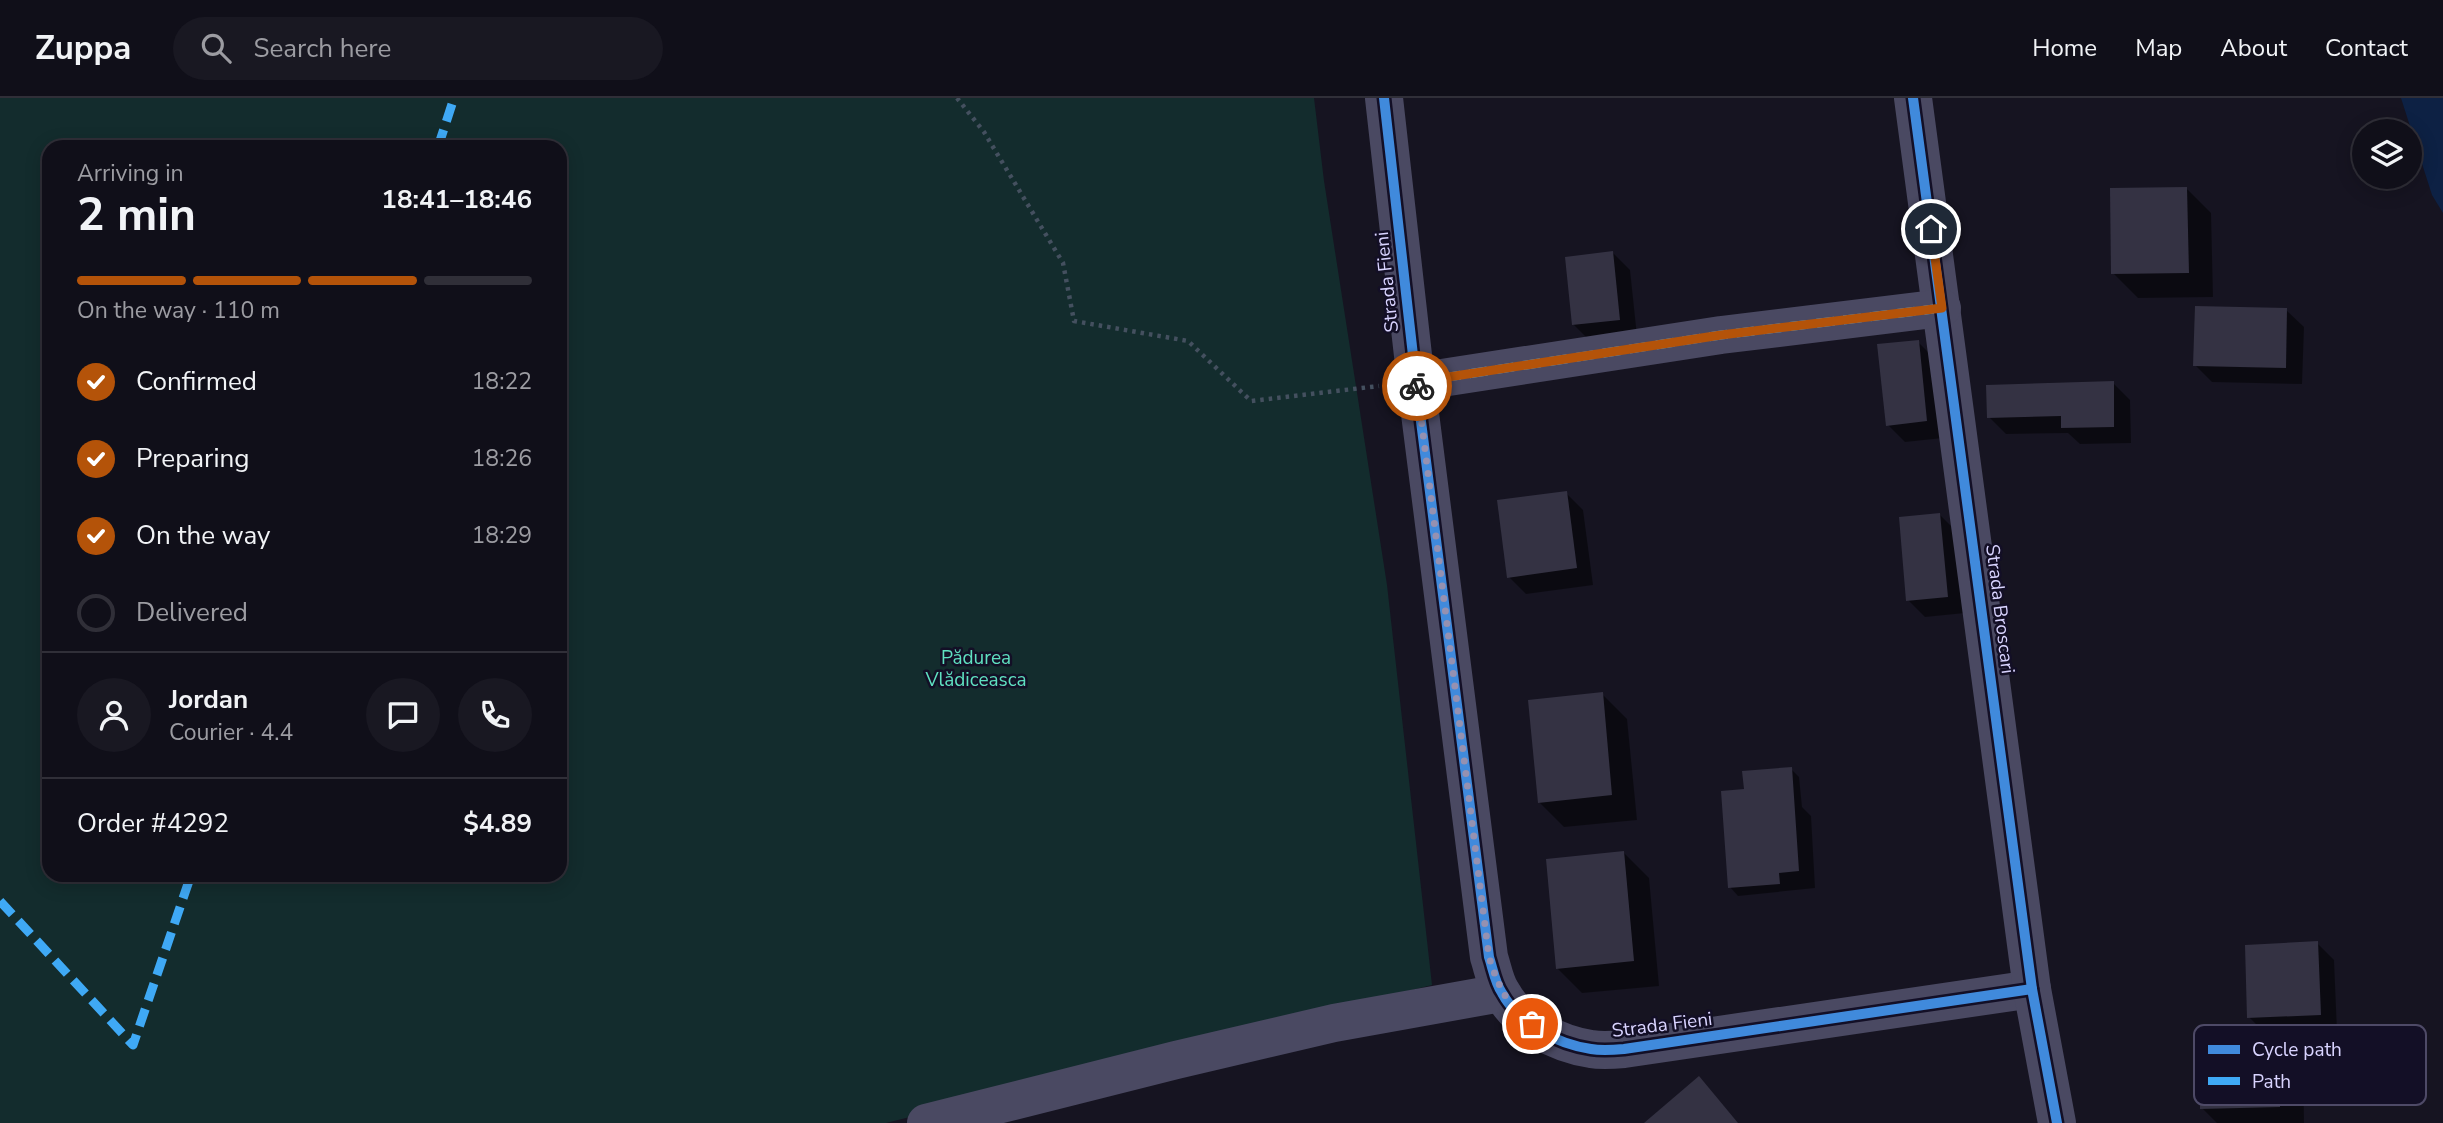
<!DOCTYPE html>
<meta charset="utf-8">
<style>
body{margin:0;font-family:"Nunito Sans",sans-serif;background:#191822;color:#f1f3f6;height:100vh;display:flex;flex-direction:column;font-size:26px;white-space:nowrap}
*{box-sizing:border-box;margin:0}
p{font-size:23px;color:#9c9ca2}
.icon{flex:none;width:38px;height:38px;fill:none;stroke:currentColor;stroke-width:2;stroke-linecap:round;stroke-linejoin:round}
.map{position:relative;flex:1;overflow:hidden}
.panel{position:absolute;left:42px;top:42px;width:525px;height:742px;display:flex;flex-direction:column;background:#100f19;border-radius:21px;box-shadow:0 4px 18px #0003,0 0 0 2px #302f38}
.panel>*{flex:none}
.buttons{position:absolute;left:2352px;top:21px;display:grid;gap:14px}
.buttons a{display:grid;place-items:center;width:70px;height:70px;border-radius:50%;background:#100f19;box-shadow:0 4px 18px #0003,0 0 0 2px #302f38;font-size:35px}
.pin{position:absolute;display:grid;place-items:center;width:60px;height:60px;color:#fff;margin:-30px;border:4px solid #fff;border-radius:50%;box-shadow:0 2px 7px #0007}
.courier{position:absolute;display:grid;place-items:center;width:70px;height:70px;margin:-35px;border:5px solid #b45309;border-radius:50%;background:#fff;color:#222;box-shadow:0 2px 9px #0007}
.headline em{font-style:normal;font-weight:700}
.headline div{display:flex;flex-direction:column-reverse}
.headline{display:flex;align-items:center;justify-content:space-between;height:119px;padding:0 35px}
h1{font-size:46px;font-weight:700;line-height:52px}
.bar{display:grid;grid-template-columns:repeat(4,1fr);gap:10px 7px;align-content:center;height:84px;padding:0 35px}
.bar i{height:9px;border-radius:5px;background:#302f38}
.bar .on{background:#b45309}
.bar p{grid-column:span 4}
.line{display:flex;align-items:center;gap:18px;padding:0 35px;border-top:2px solid #302f38}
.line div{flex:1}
.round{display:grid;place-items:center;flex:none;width:74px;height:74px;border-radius:37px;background:#191822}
ol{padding:0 35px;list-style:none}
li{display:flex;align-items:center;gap:21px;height:77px}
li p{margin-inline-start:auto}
li .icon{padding:7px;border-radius:50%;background:#b45309;color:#fff;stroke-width:4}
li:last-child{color:#9c9ca2}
li i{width:38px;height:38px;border:4px solid #302f38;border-radius:50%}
header{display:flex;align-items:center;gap:42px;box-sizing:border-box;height:98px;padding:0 35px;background:#100f19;border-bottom:2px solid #302f38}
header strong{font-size:33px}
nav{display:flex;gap:38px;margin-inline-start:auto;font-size:24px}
.search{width:490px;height:63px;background:#191822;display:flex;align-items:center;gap:18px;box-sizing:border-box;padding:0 24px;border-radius:38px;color:#9c9ca2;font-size:26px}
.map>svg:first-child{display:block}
.green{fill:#132c2d;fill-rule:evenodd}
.water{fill:#0d2144}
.shadow{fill:#0007}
.building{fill:#343243}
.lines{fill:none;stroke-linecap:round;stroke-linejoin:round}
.path{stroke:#44505f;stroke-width:4.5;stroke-dasharray:3.5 5;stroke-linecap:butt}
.street{stroke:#4a4962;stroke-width:38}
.quiet{stroke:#3fa9f5;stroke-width:9;stroke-dasharray:18 9;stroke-linecap:butt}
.cycleway-casing{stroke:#130f26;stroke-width:15}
.cycleway{stroke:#408adc;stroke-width:10}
.done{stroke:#9591b1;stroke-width:7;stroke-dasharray:0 12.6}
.route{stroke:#b45309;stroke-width:9}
.labels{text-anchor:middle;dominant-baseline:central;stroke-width:5;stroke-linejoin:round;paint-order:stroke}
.street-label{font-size:19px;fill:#d9d4ff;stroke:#130f26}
.park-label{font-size:19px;fill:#5fe0c0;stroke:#130f26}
.key{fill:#130f26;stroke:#4e4a67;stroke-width:2}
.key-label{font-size:19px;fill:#d9d4ff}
</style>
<header>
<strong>Zuppa</strong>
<div class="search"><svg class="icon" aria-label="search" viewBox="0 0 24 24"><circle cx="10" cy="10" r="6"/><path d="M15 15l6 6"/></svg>Search here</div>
<nav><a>Home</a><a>Map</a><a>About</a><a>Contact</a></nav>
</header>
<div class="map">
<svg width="2443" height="1025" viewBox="0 0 2443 1025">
<rect width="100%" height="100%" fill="#161421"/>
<path class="green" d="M0,0H1314L1324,83L1387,487L1432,887L886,1025H0ZM49,49H560V777H49Z"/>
<path class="water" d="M2401,0H2443V115L2432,97Z"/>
<g class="shadow">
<path d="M2186,90L2211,115L2213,199L2138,200L2113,175Z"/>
<path d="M1613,155L1630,172L1637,238L1590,243L1573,226Z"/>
<path d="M2286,212L2304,229L2302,286L2212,284L2195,267Z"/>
<path d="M1918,244L1935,261L1943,340L1905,344L1888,327Z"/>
<path d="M2113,285L2130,302L2131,345L2080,346L2068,335L2006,336L1989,319Z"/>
<path d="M1566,395L1583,412L1593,487L1526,496L1509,479Z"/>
<path d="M1940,417L1957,434L1965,515L1925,519L1908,502Z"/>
<path d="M1602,596L1627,621L1637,722L1564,729L1539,704Z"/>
<path d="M1791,671L1799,679L1802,709L1811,718L1815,790L1738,798L1730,789L1746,693Z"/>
<path d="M1624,755L1649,780L1659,888L1582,895L1557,870Z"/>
<path d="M2317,845L2334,862L2337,933L2283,936L2303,956L2304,1025H2217L2202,1010L2261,931L2249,919Z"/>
</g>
<g class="building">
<path d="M2187,89L2189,175L2111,176L2110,90Z"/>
<path d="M1613,153L1620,222L1572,227L1565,159Z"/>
<path d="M2195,208L2287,210L2286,270L2193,268Z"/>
<path d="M1919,242L1927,323L1886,328L1877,246Z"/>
<path d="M2114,283V329L2061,330V318L1987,320L1986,287Z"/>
<path d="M1567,393L1577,470L1507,480L1497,402Z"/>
<path d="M1940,415L1948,499L1906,503L1899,419Z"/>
<path d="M1603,594L1612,697L1538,705L1528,602Z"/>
<path d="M1792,669L1799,773L1779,775L1780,786L1728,790L1721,693L1744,691L1742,673Z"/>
<path d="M1624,753L1634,863L1556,871L1546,761Z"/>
<path d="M2318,843L2321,917L2247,920L2245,847Z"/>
<path d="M2279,929L2280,1009L2200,1011L2199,931Z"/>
<path d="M1699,978L1738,1025H1644Z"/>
</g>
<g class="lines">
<path class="path" d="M957,0L984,34L1063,165L1074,223L1188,243L1251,303L1379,288"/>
<g class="street">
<path d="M1384,0L1416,284L1489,859C1493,871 1495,885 1502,895C1519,926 1557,946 1591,951C1602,953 1613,952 1624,951L2032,891"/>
<path d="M1913,0L2032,891L2057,1025"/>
<path d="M1416,284L1721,237L1942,210"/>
<path d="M926,1025L1176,962L1334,925L1501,895"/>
</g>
<g class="quiet">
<path d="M438,49L454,0"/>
<path d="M1416,284L1721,237L1942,210"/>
<path d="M0,803L133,947L191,777"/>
</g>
<g class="cycleway-casing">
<g id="cycleway">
<path d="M1384,0L1416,284L1489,859C1493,871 1495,885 1502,895C1519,926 1557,946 1591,951C1602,953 1613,952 1624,951L2032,891"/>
<path d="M1913,0L2032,891L2057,1025"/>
</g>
</g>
<use href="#cycleway" class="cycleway"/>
</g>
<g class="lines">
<path class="done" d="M1417,288L1489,859C1498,887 1507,909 1532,926"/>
<path class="route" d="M1417,288L1416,284L1721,237L1942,210L1931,131"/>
</g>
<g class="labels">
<g class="street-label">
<text transform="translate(1387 184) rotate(-96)">Strada Fieni</text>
<text transform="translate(2000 511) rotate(83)">Strada Broscari</text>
<text transform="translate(1662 927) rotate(-7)">Strada Fieni</text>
</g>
<g class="park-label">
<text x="976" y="560">Pădurea<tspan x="976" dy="22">Vlădiceasca</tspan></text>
</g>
</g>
<rect x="2194" y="927" width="232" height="80" rx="10" class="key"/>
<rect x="2208" y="947" width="32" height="9" fill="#408adc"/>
<rect x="2208" y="979" width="32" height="8" fill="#3fa9f5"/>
<g class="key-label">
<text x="2252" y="958">Cycle path</text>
<text x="2252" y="990">Path</text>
</g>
</svg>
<div class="buttons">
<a><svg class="icon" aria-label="layers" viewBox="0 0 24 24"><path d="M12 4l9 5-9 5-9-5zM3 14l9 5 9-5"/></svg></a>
</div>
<div class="pin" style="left:1532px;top:926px;background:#ea580c"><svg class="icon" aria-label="bag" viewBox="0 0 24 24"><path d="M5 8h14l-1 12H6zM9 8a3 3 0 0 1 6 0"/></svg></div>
<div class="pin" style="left:1931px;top:131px;background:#1f2937"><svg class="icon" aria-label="home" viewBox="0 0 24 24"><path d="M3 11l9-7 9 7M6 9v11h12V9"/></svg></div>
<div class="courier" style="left:1417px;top:288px"><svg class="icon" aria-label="bike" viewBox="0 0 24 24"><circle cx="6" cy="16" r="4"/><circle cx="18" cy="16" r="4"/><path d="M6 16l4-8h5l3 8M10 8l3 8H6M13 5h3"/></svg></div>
<section class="panel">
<div class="headline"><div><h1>2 min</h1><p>Arriving in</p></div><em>18:41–18:46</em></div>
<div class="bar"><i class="on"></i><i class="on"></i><i class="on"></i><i></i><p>On the way · 110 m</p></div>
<ol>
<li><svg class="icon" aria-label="check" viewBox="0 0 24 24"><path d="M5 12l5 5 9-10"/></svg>Confirmed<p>18:22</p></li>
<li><svg class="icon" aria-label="check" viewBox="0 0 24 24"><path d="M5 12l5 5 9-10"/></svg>Preparing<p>18:26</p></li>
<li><svg class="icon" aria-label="check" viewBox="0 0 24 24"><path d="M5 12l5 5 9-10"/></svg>On the way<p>18:29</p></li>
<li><i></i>Delivered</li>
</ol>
<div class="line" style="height:126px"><a class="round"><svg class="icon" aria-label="person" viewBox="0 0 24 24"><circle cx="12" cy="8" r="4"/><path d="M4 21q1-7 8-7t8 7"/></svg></a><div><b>Jordan</b><p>Courier · 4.4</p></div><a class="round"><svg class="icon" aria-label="chat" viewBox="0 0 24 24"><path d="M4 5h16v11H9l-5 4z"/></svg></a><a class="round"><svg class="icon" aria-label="phone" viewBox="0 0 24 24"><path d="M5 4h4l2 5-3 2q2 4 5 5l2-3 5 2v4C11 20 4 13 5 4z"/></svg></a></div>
<div class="line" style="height:91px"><div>Order #4292</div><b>$4.89</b></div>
</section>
</div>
